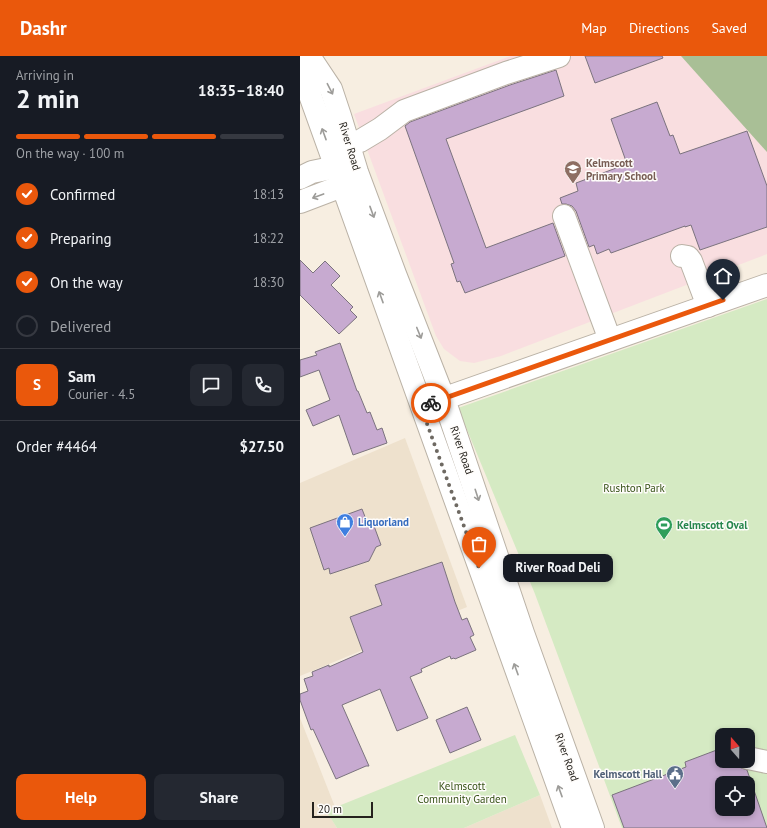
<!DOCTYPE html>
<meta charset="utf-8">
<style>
body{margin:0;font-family:"PT Sans",sans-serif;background:#242831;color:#f1f3f6;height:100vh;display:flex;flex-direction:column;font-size:15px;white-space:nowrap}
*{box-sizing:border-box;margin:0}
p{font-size:13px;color:#9ea1a6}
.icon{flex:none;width:22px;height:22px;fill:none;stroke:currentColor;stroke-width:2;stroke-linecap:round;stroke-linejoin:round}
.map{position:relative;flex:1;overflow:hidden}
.side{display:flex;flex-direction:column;background:#171b24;width:300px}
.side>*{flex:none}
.needle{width:26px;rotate:340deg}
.buttons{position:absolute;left:415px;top:672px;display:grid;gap:8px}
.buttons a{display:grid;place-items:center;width:40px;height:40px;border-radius:8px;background:#171b24;box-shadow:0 2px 6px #0003;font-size:20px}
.scale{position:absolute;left:12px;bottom:10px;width:61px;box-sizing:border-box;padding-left:4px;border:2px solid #25221d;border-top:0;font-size:11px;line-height:14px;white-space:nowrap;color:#25221d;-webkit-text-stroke:3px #fefcfa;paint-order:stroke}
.pin{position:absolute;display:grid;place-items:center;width:34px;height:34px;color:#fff;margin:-41px -17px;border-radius:50% 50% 50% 0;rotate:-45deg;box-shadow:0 0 4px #0007}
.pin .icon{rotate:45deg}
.courier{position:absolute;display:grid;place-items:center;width:40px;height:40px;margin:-20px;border:3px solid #ea580c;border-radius:50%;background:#fff;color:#222;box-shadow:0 1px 5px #0007}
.bubble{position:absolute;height:28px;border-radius:8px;background:#171b24;box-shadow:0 2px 6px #0003;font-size:13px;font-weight:800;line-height:28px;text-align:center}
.head em{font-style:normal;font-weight:800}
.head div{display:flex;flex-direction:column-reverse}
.head{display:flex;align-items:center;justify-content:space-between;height:68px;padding:0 16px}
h1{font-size:26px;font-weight:800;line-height:30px}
.bar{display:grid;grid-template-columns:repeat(4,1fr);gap:6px 4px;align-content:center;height:48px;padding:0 16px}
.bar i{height:5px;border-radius:3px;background:#363941}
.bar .selected{background:#ea580c}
.bar p{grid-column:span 4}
.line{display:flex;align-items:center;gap:10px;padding:0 16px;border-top:1px solid #363941}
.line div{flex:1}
.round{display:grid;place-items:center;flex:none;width:42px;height:42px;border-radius:8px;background:#242831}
ol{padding:0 16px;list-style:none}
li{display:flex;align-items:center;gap:12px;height:44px}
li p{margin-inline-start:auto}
li .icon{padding:4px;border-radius:50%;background:#ea580c;color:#fff;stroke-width:4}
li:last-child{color:#9ea1a6}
li i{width:22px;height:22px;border:2px solid #363941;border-radius:50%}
.primary-button{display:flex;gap:8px;margin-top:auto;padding:8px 16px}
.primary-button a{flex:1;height:46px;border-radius:8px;background:#ea580c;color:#fff;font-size:16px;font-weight:800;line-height:46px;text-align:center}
.primary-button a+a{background:#242831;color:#f1f3f6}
header{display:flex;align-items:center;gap:24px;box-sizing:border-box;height:56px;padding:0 20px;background:#ea580c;color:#fff}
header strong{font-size:19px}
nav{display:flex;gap:22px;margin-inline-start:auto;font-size:14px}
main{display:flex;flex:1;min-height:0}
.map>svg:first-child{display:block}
.built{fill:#eee1cd}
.education{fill:#f9dee0}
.green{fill:#d5eac3;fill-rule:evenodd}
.forest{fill:#a9bf96}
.building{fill:#c7aad0;stroke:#7b737e;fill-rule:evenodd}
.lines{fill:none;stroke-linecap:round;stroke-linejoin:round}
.minor-casing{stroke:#bab2a6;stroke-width:24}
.major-casing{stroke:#bab2a6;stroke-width:24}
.minor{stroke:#fff;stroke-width:22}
.major{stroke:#fff;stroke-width:22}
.oneway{stroke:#9d9c99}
.done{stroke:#6e6962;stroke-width:4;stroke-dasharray:0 7.2}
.route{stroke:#ea580c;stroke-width:5}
.labels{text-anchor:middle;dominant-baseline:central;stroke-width:3;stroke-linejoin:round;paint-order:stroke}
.street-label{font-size:11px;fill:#25221d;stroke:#fefcfa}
.education-label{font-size:11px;font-weight:bold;fill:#785e54;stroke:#fefcfa;text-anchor:start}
.park-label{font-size:11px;fill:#385318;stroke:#fefcfa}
.shop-label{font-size:11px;font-weight:bold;fill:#366cbe;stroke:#fefcfa;text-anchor:start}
.leisure-label{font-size:11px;font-weight:bold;fill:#27864d;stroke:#fefcfa;text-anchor:start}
.service-label{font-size:11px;font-weight:bold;fill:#4e5e75;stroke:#fefcfa;text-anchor:end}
</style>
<header>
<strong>Dashr</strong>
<nav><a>Map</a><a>Directions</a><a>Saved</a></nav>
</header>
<main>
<section class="side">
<div class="head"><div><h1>2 min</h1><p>Arriving in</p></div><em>18:35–18:40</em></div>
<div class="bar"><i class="selected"></i><i class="selected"></i><i class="selected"></i><i></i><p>On the way · 100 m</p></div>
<ol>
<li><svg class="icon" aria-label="check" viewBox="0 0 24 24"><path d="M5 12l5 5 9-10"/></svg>Confirmed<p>18:13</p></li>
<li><svg class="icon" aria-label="check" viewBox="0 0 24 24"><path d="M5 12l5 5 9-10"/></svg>Preparing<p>18:22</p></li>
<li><svg class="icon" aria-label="check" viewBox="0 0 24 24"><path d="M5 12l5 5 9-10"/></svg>On the way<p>18:30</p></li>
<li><i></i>Delivered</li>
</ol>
<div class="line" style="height:72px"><b class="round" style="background:#ea580c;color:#fff">S</b><div><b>Sam</b><p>Courier · 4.5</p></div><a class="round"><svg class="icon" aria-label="chat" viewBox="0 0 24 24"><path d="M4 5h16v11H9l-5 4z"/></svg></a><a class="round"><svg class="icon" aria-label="phone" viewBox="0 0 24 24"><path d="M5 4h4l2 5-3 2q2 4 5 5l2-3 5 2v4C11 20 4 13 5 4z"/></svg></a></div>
<div class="line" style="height:52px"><div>Order #4464</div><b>$27.50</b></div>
<div class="primary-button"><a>Help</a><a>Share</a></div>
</section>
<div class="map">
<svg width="467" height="772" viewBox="0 0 467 772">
<rect width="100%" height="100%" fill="#f7eee1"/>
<g class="built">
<path d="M105,382L167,551L0,620V427Z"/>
<path d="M0,662L35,751L26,755L37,772H0Z"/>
<path d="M240,739L252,772H164Z"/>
</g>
<path class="education" d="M211,0H467V198L201,300L174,307L160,305L144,293L136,280L54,58Z"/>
<g class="green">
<path d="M467,243V772H322L235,538L158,352ZM422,679H448V705H422ZM422,727H448V753H422Z"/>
<path d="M215,679L240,739L164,772H37L26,755Z"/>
</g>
<path class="forest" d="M381,0H467V96Z"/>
<g class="building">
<path d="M285,0H362L363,2L295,27Z"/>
<path d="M256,14L264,40L146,83L186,192L253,167L265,200L165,237L160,225L157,226L151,208L154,207L105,70L110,66L210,29Z"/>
<path d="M357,46L370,80L373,79L380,98L447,75L467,130V171L400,194L391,169L385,171V170L311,197L309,193L297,198L294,189L289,191L276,155L272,150L266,148H262L260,142L278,135L276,127L327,108L311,63Z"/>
<path d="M0,204L13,217L25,205L40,220L31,229L53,251L50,254L57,261L39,278L0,239Z"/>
<path d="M40,287L57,335H58L67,357L70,356L77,374L82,372L87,387L53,399L39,359L13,370L6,354L30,344L19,314L0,321V304L17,299L15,296Z"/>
<path d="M62,453L69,471L74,470L81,489L76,491L69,505L30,518L29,512L24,514L10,472Z"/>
<path d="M142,506L155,546L162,564L167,562L174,579L170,581L176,594L155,603L154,602L151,603L150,600L121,613L122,616L110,621L128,662L97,675L80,633L42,649L69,710H66L36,723L13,673L11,674L0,644V638L8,635L4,623L13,620L12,616L29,609V611L63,596L50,561L82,549L75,529Z"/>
<path d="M167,651L181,684L150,697L136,664Z"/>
<path d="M422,692V705H436L439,711L447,714L467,772H324L312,739L386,711L385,706ZM422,727H448V753H422Z"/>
</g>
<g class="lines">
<g class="minor-casing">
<g id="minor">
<path d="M49,89L60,85L80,73L104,55L206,17L259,0"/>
<path d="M0,122L12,116L36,111L55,116"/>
<path d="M0,146L42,130L57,117"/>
<path d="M264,160L310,284"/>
<path d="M382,200L388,201L391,205L408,250"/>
<path d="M448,702L467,706"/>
</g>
</g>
<g class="major-casing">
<g id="major">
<path d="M7,0L10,39L273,772"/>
<path d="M9,0L31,33L40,60L57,116L95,218L144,343L223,577L293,772"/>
<path d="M131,347L467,229"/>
</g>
</g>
<use href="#minor" class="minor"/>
<use href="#major" class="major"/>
</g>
<defs><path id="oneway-shaft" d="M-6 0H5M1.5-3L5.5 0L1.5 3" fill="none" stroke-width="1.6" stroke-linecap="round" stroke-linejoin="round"/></defs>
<g class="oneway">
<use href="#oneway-shaft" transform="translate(30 33) rotate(63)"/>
<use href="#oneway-shaft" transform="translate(24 78) rotate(-110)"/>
<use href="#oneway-shaft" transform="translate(18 140) rotate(160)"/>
<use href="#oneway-shaft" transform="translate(72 156) rotate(70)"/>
<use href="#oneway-shaft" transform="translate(81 241) rotate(-110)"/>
<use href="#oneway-shaft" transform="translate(119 277) rotate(68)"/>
<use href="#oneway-shaft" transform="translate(177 439) rotate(72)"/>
<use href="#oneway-shaft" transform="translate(216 613) rotate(-110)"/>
<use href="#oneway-shaft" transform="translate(260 735) rotate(-110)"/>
</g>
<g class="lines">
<path class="done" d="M131,347L121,351L179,512"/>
<path class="route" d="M131,347L423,244"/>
</g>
<defs>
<g id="school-pin" transform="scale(0.9)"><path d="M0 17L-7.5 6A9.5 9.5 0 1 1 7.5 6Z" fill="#8d6e63" stroke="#fefcfa"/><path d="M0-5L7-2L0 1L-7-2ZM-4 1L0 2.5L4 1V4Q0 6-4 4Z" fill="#fff"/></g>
<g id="shop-pin" transform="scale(0.9)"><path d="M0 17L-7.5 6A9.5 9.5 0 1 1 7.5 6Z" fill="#3f7fe0" stroke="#fefcfa"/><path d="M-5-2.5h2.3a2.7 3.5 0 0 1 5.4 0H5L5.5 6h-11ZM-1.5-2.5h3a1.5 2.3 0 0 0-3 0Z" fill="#fff"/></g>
<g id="stadium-pin" transform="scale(0.9)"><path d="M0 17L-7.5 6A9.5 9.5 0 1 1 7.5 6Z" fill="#2e9e5b" stroke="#fefcfa"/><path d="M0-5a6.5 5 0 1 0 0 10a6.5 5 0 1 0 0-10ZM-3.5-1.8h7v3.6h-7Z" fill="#fff"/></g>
<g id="civic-pin" transform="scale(0.9)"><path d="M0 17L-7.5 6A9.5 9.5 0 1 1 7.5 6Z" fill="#5c6f8a" stroke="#fefcfa"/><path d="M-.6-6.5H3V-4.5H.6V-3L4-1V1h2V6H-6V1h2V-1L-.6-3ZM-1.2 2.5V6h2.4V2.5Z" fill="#fff"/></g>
</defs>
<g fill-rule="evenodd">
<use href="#school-pin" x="273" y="113"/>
<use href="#shop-pin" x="45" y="466"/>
<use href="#stadium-pin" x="364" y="469"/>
<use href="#civic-pin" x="375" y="718"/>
</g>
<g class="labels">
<g class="street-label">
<text transform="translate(50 90) rotate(73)">River Road</text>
<text transform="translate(162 394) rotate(71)">River Road</text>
<text transform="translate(267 701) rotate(70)">River Road</text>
</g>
<g class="education-label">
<text x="286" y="107">Kelmscott<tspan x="286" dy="13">Primary School</tspan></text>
</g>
<g class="park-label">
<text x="334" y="432">Rushton Park</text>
<text x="162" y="730">Kelmscott<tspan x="162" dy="13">Community Garden</tspan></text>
</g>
<g class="shop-label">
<text x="58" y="466">Liquorland</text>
</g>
<g class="leisure-label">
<text x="377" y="469">Kelmscott Oval</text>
</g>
<g class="service-label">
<text x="362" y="718">Kelmscott Hall</text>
</g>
</g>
</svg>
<div class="buttons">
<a><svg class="needle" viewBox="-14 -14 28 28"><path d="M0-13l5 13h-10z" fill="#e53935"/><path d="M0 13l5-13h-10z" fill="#9ea1a6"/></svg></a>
<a><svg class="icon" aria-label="locate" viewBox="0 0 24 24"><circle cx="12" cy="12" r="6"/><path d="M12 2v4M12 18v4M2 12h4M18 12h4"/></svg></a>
</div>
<div class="scale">20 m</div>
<div class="pin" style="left:179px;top:512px;background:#ea580c"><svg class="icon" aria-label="bag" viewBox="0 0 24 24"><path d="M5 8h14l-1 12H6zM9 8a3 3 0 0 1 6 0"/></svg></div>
<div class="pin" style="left:423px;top:244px;background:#1f2937"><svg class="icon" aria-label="home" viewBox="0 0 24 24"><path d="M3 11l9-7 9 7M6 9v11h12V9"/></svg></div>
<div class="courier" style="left:131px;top:347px"><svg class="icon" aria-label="bike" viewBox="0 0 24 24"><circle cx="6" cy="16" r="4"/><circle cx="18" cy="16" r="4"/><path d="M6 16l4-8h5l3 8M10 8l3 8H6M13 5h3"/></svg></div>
<div class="bubble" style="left:203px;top:498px;width:110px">River Road Deli</div>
</div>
</main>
